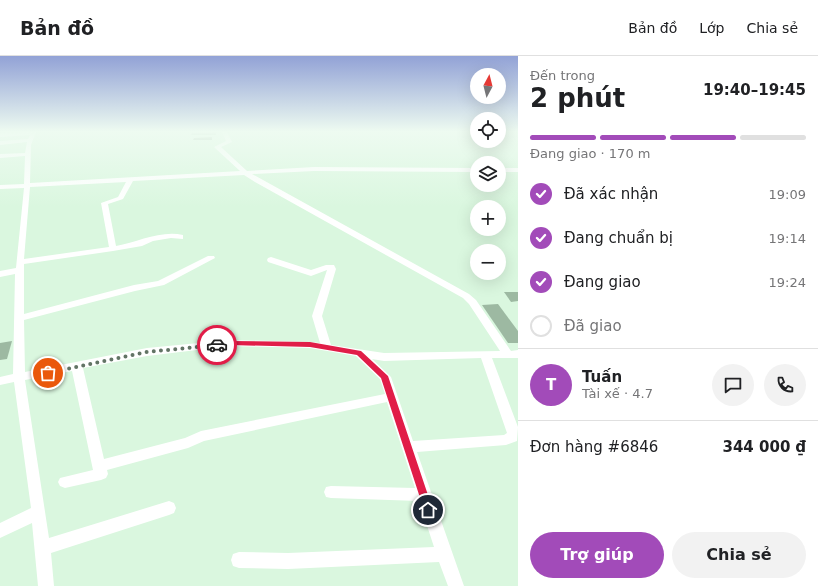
<!DOCTYPE html>
<html lang="vi">
<meta charset="utf-8">
<style>
body{margin:0;font-family:"DejaVu Sans",sans-serif;background:#f2f2f2;color:#202124;height:100vh;display:flex;flex-direction:column;font-size:15px;white-space:nowrap}
*{box-sizing:border-box;margin:0}
p{font-size:13px;color:#757577}
.icon{flex:none;width:22px;height:22px;fill:none;stroke:currentColor;stroke-width:2;stroke-linecap:round;stroke-linejoin:round}
.map{position:relative;flex:1;overflow:hidden}
.panel{display:flex;flex-direction:column;background:#fff;width:300px}
.panel>*{flex:none}
.needle{width:26px;rotate:7deg}
.tools{position:absolute;left:470px;top:12px;display:grid;gap:8px}
.tools a{display:grid;place-items:center;width:36px;height:36px;border-radius:50%;background:#fff;box-shadow:0 4px 16px #0002;font-size:20px}
.pin{position:absolute;display:grid;place-items:center;width:34px;height:34px;color:#fff;margin:-17px;border:2px solid #fff;border-radius:50%;box-shadow:0 1px 4px #0007}
.courier{position:absolute;display:grid;place-items:center;width:40px;height:40px;margin:-20px;border:3px solid #e11d48;border-radius:50%;background:#fff;color:#222;box-shadow:0 1px 5px #0007}
.overview em{font-style:normal;font-weight:700}
.overview div{display:flex;flex-direction:column-reverse}
.overview{display:flex;align-items:center;justify-content:space-between;height:68px;padding:0 12px}
h1{font-size:26px;font-weight:700;line-height:30px}
.bar{display:grid;grid-template-columns:repeat(4,1fr);gap:6px 4px;align-content:center;height:48px;padding:0 12px}
.bar i{height:5px;border-radius:3px;background:#e0e0e0}
.bar .on{background:#a24bb9}
.bar p{grid-column:span 4}
.line{display:flex;align-items:center;gap:10px;padding:0 12px;border-top:1px solid #e0e0e0}
.line div{flex:1}
.round{display:grid;place-items:center;flex:none;width:42px;height:42px;border-radius:21px;background:#f2f2f2}
ol{padding:0 12px;list-style:none}
li{display:flex;align-items:center;gap:12px;height:44px}
li p{margin-inline-start:auto}
li .icon{padding:4px;border-radius:50%;background:#a24bb9;color:#fff;stroke-width:4}
li:last-child{color:#757577}
li i{width:22px;height:22px;border:2px solid #e0e0e0;border-radius:50%}
.primary-button{display:flex;gap:8px;margin-top:auto;padding:8px 12px}
.primary-button a{flex:1;height:46px;border-radius:24px;background:#a24bb9;color:#fff;font-size:16px;font-weight:700;line-height:46px;text-align:center}
.primary-button a+a{background:#f2f2f2;color:#202124}
header{display:flex;align-items:center;gap:24px;box-sizing:border-box;height:56px;padding:0 20px;background:#fff;border-bottom:1px solid #e0e0e0}
header strong{font-size:19px}
nav{display:flex;gap:22px;margin-inline-start:auto;font-size:14px}
main{display:flex;flex:1;min-height:0}
.map>svg:first-child{display:block}
.building{fill:#9db9a2}
.lines{fill:none;stroke-linecap:round;stroke-linejoin:round}
.street{fill:#fff;fill-rule:evenodd}
.route{fill:#e11d48}
.done{stroke:#627465;stroke-width:4;stroke-dasharray:0 7.2}
</style>
<header>
<strong>Bản đồ</strong>
<nav><a>Bản đồ</a><a>Lớp</a><a>Chia sẻ</a></nav>
</header>
<main>
<div class="map">
<svg width="518" height="530" viewBox="0 0 518 530">
<rect width="100%" height="100%" fill="#daf7df"/>
<g class="building">
<path d="M216,76V79H191L192,77Z"/>
<path d="M212,81V84H193L194,82Z"/>
<path d="M504,236H518V245L511,246Z"/>
<path d="M498,248L518,275V287H508L482,249Z"/>
<path d="M12,285L7,303L0,304V287Z"/>
</g>
<g class="lines">
<g class="street">
<path d="M36,76L31,89L30,127L240,115L214,91L226,85L222,76H227L232,86L221,91L247,115L314,111L477,112V116L314,115L252,118L469,238L476,244L511,295L518,294V302H492L518,371L517,385L506,389L417,396L464,530H448L439,506L288,513L239,512L233,510L231,504L233,498L239,496L288,497L434,491L419,445L331,442L326,441L324,436L326,431L331,430L415,432L387,346L204,385L188,392L107,414L108,418L106,422L101,424L65,432L60,430L58,426L60,422L93,414L72,315L25,324L49,482L169,445L174,447L176,452L174,457L169,459L51,497L54,530H38L32,467L0,482V467L31,452L14,326L0,329V321L13,318L15,218L0,221V215L16,212L24,132L0,133V129L24,128L25,100L0,102V98L25,97L27,86L0,89V85L28,83L30,79L0,81V77ZM244,119L255,126L463,242L469,248L500,295L384,297L331,289L322,260L336,213L334,209H326L311,214L271,201L268,202L267,204L268,206L311,220L327,214L312,260L320,287L310,286L230,284L147,292L25,316L24,264L135,235L164,229L215,202L214,200H208L158,225L134,229L24,258V208L113,195L142,190L153,185L171,182L183,183V179C161,174 138,186 116,190L108,148L123,143L133,125ZM126,126L118,141L101,147L109,191L24,203L30,131ZM230,290L310,292L356,300L380,323L385,338L201,375L185,382L104,403L83,312L147,300ZM481,302L507,377L504,379L413,385L391,321L372,303L384,305Z"/>
<rect x="499" y="112" width="19" height="4"/>
</g>
</g>
<linearGradient id="sky" x2="0" y2="1"><stop stop-color="#92a2d6"/><stop offset="0.5" stop-color="#eefbf1"/><stop offset="1" stop-color="#eefbf1" stop-opacity="0"/></linearGradient>
<rect width="518" height="151" fill="url(#sky)"/>
<path class="route" d="M230,285L310,286L361,295L388,320L433,454L432,457L428,458L425,457L424,454L381,322L357,299L310,291L230,289L217,291L213,289L217,286Z"/>
<g class="lines">
<path class="done" d="M48,317L147,296L217,289"/>
</g>
</svg>
<div class="tools">
<a><svg class="needle" viewBox="-14 -14 28 28"><path d="M0-13l5 13h-10z" fill="#e53935"/><path d="M0 13l5-13h-10z" fill="#757577"/></svg></a>
<a><svg class="icon" aria-label="locate" viewBox="0 0 24 24"><circle cx="12" cy="12" r="6"/><path d="M12 2v4M12 18v4M2 12h4M18 12h4"/></svg></a>
<a><svg class="icon" aria-label="layers" viewBox="0 0 24 24"><path d="M12 4l9 5-9 5-9-5zM3 14l9 5 9-5"/></svg></a>
<a>+</a>
<a>−</a>
</div>
<div class="pin" style="left:48px;top:317px;background:#ea580c"><svg class="icon" aria-label="bag" viewBox="0 0 24 24"><path d="M5 8h14l-1 12H6zM9 8a3 3 0 0 1 6 0"/></svg></div>
<div class="pin" style="left:428px;top:454px;background:#1f2937"><svg class="icon" aria-label="home" viewBox="0 0 24 24"><path d="M3 11l9-7 9 7M6 9v11h12V9"/></svg></div>
<div class="courier" style="left:217px;top:289px"><svg class="icon" aria-label="car" viewBox="0 0 24 24"><path d="M5 17H2v-5l4-1 3-4h7l3 4 3 1v5h-3M9 17h6M6 11h13"/><circle cx="7" cy="17" r="2"/><circle cx="17" cy="17" r="2"/></svg></div>
</div>
<section class="panel">
<div class="overview"><div><h1>2 phút</h1><p>Đến trong</p></div><em>19:40–19:45</em></div>
<div class="bar"><i class="on"></i><i class="on"></i><i class="on"></i><i></i><p>Đang giao · 170 m</p></div>
<ol>
<li><svg class="icon" aria-label="check" viewBox="0 0 24 24"><path d="M5 12l5 5 9-10"/></svg>Đã xác nhận<p>19:09</p></li>
<li><svg class="icon" aria-label="check" viewBox="0 0 24 24"><path d="M5 12l5 5 9-10"/></svg>Đang chuẩn bị<p>19:14</p></li>
<li><svg class="icon" aria-label="check" viewBox="0 0 24 24"><path d="M5 12l5 5 9-10"/></svg>Đang giao<p>19:24</p></li>
<li><i></i>Đã giao</li>
</ol>
<div class="line" style="height:72px"><b class="round" style="background:#a24bb9;color:#fff">T</b><div><b>Tuấn</b><p>Tài xế · 4.7</p></div><a class="round"><svg class="icon" aria-label="chat" viewBox="0 0 24 24"><path d="M4 5h16v11H9l-5 4z"/></svg></a><a class="round"><svg class="icon" aria-label="phone" viewBox="0 0 24 24"><path d="M5 4h4l2 5-3 2q2 4 5 5l2-3 5 2v4C11 20 4 13 5 4z"/></svg></a></div>
<div class="line" style="height:52px"><div>Đơn hàng #6846</div><b>344 000 ₫</b></div>
<div class="primary-button"><a>Trợ giúp</a><a>Chia sẻ</a></div>
</section>
</main>
